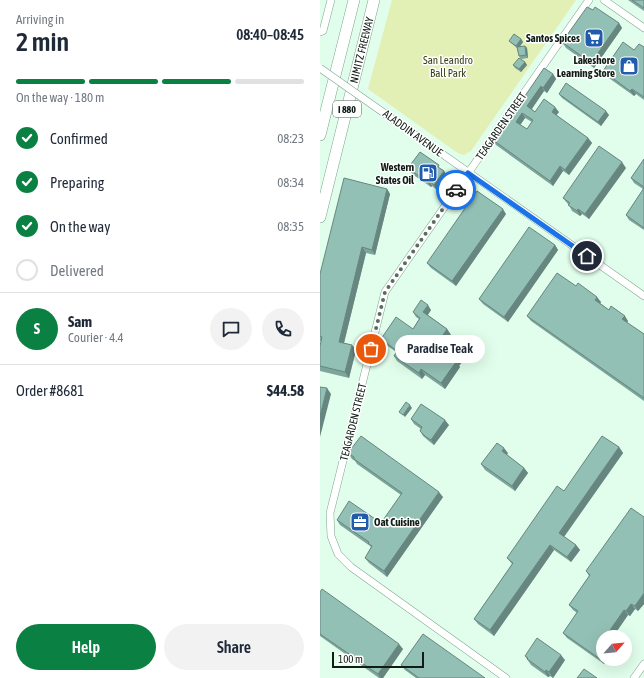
<!DOCTYPE html>
<meta charset="utf-8">
<style>
body{margin:0;font-family:"Asap Condensed",sans-serif;background:#f2f2f3;color:#1f2937;height:100vh;display:flex;flex-direction:column;font-size:15px;white-space:nowrap}
*{box-sizing:border-box;margin:0}
p{font-size:13px;color:#747a83}
.icon{flex:none;width:22px;height:22px;fill:none;stroke:currentColor;stroke-width:2;stroke-linecap:round;stroke-linejoin:round}
.map{position:relative;flex:1;overflow:hidden}
.details{display:flex;flex-direction:column;background:#fff;width:320px}
.details>*{flex:none}
.needle{width:26px;rotate:63deg}
.fabs{position:absolute;left:276px;top:630px;display:grid;gap:8px}
.fabs a{display:grid;place-items:center;width:36px;height:36px;border-radius:50%;background:#fff;box-shadow:0 4px 16px #0002;font-size:20px}
.scale{position:absolute;left:12px;bottom:10px;width:92px;box-sizing:border-box;padding-left:4px;border:2px solid #101d15;border-top:0;font-size:11px;line-height:14px;white-space:nowrap;color:#101d15;-webkit-text-stroke:3px #fff;paint-order:stroke}
.pin{position:absolute;display:grid;place-items:center;width:34px;height:34px;color:#fff;margin:-17px;border:2px solid #fff;border-radius:50%;box-shadow:0 1px 4px #0007}
.courier{position:absolute;display:grid;place-items:center;width:40px;height:40px;margin:-20px;border:3px solid #1a73e8;border-radius:50%;background:#fff;color:#222;box-shadow:0 1px 5px #0007}
.bubble{position:absolute;height:28px;border-radius:14px;background:#fff;box-shadow:0 4px 16px #0002;font-size:13px;font-weight:600;line-height:28px;text-align:center}
.overview em{font-style:normal;font-weight:600}
.overview div{display:flex;flex-direction:column-reverse}
.overview{display:flex;align-items:center;justify-content:space-between;height:68px;padding:0 16px}
h1{font-size:26px;font-weight:600;line-height:30px}
.bar{display:grid;grid-template-columns:repeat(4,1fr);gap:6px 4px;align-content:center;height:48px;padding:0 16px}
.bar i{height:5px;border-radius:3px;background:#e0e1e3}
.bar .on{background:#0b8043}
.bar p{grid-column:span 4}
.line{display:flex;align-items:center;gap:10px;padding:0 16px;border-top:1px solid #e0e1e3}
.line div{flex:1}
.round{display:grid;place-items:center;flex:none;width:42px;height:42px;border-radius:21px;background:#f2f2f3}
ol{padding:0 16px;list-style:none}
li{display:flex;align-items:center;gap:12px;height:44px}
li p{margin-inline-start:auto}
li .icon{padding:4px;border-radius:50%;background:#0b8043;color:#fff;stroke-width:4}
li:last-child{color:#747a83}
li i{width:22px;height:22px;border:2px solid #e0e1e3;border-radius:50%}
.cta{display:flex;gap:8px;margin-top:auto;padding:8px 16px}
.cta a{flex:1;height:46px;border-radius:24px;background:#0b8043;color:#fff;font-size:16px;font-weight:600;line-height:46px;text-align:center}
.cta a+a{background:#f2f2f3;color:#1f2937}
main{display:flex;flex:1;min-height:0}
.map>svg:first-child{display:block}
.green{fill:#e2efb5}
.lines{fill:none;stroke-linecap:round;stroke-linejoin:round}
.minor-casing{stroke:#82a590;stroke-width:8}
.highway-casing{stroke:#82a590;stroke-width:12}
.minor{stroke:#fff;stroke-width:7}
.highway{stroke:#fff;stroke-width:11}
.minor-bridge-casing{stroke:#82a590;stroke-width:8;stroke-linecap:butt}
.minor-bridge{stroke:#fff;stroke-width:7}
.wall{fill:#7ea59c;fill-rule:evenodd}
.shaded-wall{fill:#67867f}
.building{fill:#93c0b5;stroke:#67867f;fill-rule:evenodd}
.done{stroke:#596c60;stroke-width:4;stroke-dasharray:0 7.2}
.route{stroke:#1a73e8;stroke-width:5}
.labels{text-anchor:middle;dominant-baseline:central;stroke-width:3;stroke-linejoin:round;paint-order:stroke}
.shield{fill:#fff;stroke:#58615b;stroke-width:1}
.shield-label{font-size:10px;font-weight:bold;fill:#101d15}
.poi-label{font-size:11px;font-weight:bold;fill:#101d15;stroke:#fff;text-anchor:end}
.street-label{font-size:11px;fill:#101d15;stroke:#fff}
.park-label{font-size:11px;fill:#383f17;stroke:#fff}
</style>
<main>
<section class="details">
<div class="overview"><div><h1>2 min</h1><p>Arriving in</p></div><em>08:40–08:45</em></div>
<div class="bar"><i class="on"></i><i class="on"></i><i class="on"></i><i></i><p>On the way · 180 m</p></div>
<ol>
<li><svg class="icon" aria-label="check" viewBox="0 0 24 24"><path d="M5 12l5 5 9-10"/></svg>Confirmed<p>08:23</p></li>
<li><svg class="icon" aria-label="check" viewBox="0 0 24 24"><path d="M5 12l5 5 9-10"/></svg>Preparing<p>08:34</p></li>
<li><svg class="icon" aria-label="check" viewBox="0 0 24 24"><path d="M5 12l5 5 9-10"/></svg>On the way<p>08:35</p></li>
<li><i></i>Delivered</li>
</ol>
<div class="line" style="height:72px"><b class="round" style="background:#0b8043;color:#fff">S</b><div><b>Sam</b><p>Courier · 4.4</p></div><a class="round"><svg class="icon" aria-label="chat" viewBox="0 0 24 24"><path d="M4 5h16v11H9l-5 4z"/></svg></a><a class="round"><svg class="icon" aria-label="phone" viewBox="0 0 24 24"><path d="M5 4h4l2 5-3 2q2 4 5 5l2-3 5 2v4C11 20 4 13 5 4z"/></svg></a></div>
<div class="line" style="height:52px"><div>Order #8681</div><b>$44.58</b></div>
<div class="cta"><a>Help</a><a>Share</a></div>
</section>
<div class="map">
<svg width="324" height="678" viewBox="0 0 324 678">
<rect width="100%" height="100%" fill="#e0feeb"/>
<path class="green" d="M72,0H256L151,151L144,155L138,153L132,149L48,89Z"/>
<g class="lines">
<g class="minor-casing">
<g id="minor">
<path d="M284,0L324,28"/>
<path d="M0,32L3,31L11,0"/>
<path d="M111,146L324,296"/>
<path d="M186,678L31,567L18,554L11,536L10,513L65,292L269,0"/>
<path d="M314,678L324,664"/>
</g>
</g>
<g class="highway-casing">
<g id="highway">
<path d="M0,135L34,0"/>
<path id="s1" d="M0,217L54,0"/>
</g>
</g>
<use href="#minor" class="minor"/>
<use href="#highway" class="highway"/>
<g class="minor-bridge-casing">
<path id="minor-bridge" d="M0,68L111,146"/>
</g>
<use href="#minor-bridge" class="minor-bridge"/>
</g>
<g class="wall">
<path d="M308,0H324V11Z"/>
<path d="M273,10L299,23L302,28L274,68L246,48L242,42Z"/>
<path d="M201,39L203,42L200,46H205L207,48L208,58L201,59L199,56L197,48L191,43L189,41Z"/>
<path d="M324,47V100L316,94L314,96L286,76L283,71L314,50Z"/>
<path d="M205,62L207,65L201,72L195,68L193,65Z"/>
<path d="M233,74L236,79L227,93L224,91L212,109L215,112H239L236,115L268,138L272,143L249,175L243,171L233,186L176,145L173,140L190,118ZM205,118L212,122L207,129L200,125Z"/>
<path d="M239,94L289,115L281,126L242,98Z"/>
<path d="M324,159V230L309,220L306,215L323,189L314,183L311,178Z"/>
<path d="M88,168L122,169L124,171L127,176L117,190L112,186L111,187L92,174Z"/>
<path d="M306,168L269,219L262,214L260,216L252,211L249,205L247,203L243,198Z"/>
<path d="M67,189L70,194L55,255L46,253L24,343L32,345L36,350L29,378L0,371V346L1,341H0V274Z"/>
<path d="M186,214L136,286L111,268L107,263Z"/>
<path d="M235,245L238,250L188,322L163,304L159,299Z"/>
<path d="M256,286L281,302L280,303L289,310L308,321L307,323L324,334V401L211,321L207,316Z"/>
<path d="M111,310L108,315L127,329L131,335L126,342L145,358L139,366L140,367L125,389L105,375L102,379L77,361L74,356L76,352L65,344L61,339L93,329L99,319L96,317L93,312Z"/>
<path d="M91,419L129,425L114,445L110,442L103,436L100,431L101,429L94,424Z"/>
<path d="M299,447L303,453L244,537L256,545L260,550L251,562L234,550L174,636L158,624L154,619L192,564L187,558L244,491Z"/>
<path d="M28,453L123,497L67,577L49,563L45,558L51,547L50,546L20,525L17,520L61,523L81,495L37,464L35,461L32,459Z"/>
<path d="M188,453L187,455L204,468L208,473L195,491L165,470L161,464Z"/>
<path d="M324,517V604L318,611L315,609L310,616L308,615L293,636L283,659H287L284,664L247,638L243,633L257,613L253,610L249,605L269,576L266,571Z"/>
<path d="M0,592L83,649L63,678H59L0,636Z"/>
<path d="M205,656L245,660L233,678L230,676L228,677L211,665Z"/>
<path d="M81,665L165,678H96L85,670Z"/>
</g>
<g class="shaded-wall">
<path d="M299,23L302,28L274,68L271,63Z"/>
<path d="M201,39L203,42L198,49L196,46Z"/>
<path d="M205,46L207,48L208,58L206,55Z"/>
<path d="M205,62L207,65L201,72L199,69Z"/>
<path d="M233,74L236,79L227,93L223,88Z"/>
<path d="M221,86L224,91L210,111L207,106Z"/>
<path d="M312,89L316,94L314,96L310,91Z"/>
<path d="M235,107L239,112L235,117L232,112Z"/>
<path d="M286,111L289,115L281,126L278,122Z"/>
<path d="M202,113L205,118L199,127L196,122Z"/>
<path d="M268,138L272,143L249,175L245,170Z"/>
<path d="M302,162L306,168L269,219L265,214Z"/>
<path d="M240,166L243,171L233,186L230,181Z"/>
<path d="M124,171L127,176L117,190L114,185Z"/>
<path d="M108,180L112,186L111,187L107,182Z"/>
<path d="M67,189L70,194L55,255L52,250Z"/>
<path d="M183,209L186,214L136,286L132,281Z"/>
<path d="M258,209L262,214L260,216L257,211Z"/>
<path d="M235,245L238,250L188,322L184,317Z"/>
<path d="M42,247L46,253L23,347L19,342Z"/>
<path d="M277,297L281,302L279,305L275,300Z"/>
<path d="M108,305L111,310L106,317L103,312Z"/>
<path d="M305,316L308,321L306,324L302,319Z"/>
<path d="M127,329L131,335L125,344L121,338Z"/>
<path d="M32,345L36,350L29,378L25,372Z"/>
<path d="M141,352L145,358L139,366L140,367L125,389L121,383Z"/>
<path d="M101,369L105,375L102,379L99,373Z"/>
<path d="M7,388L11,394L0,437V416Z"/>
<path d="M90,405L92,408L85,417L83,415Z"/>
<path d="M125,420L129,425L114,445L111,440Z"/>
<path d="M299,447L303,453L243,538L239,533Z"/>
<path d="M184,448L188,453L185,457L182,451Z"/>
<path d="M204,468L208,473L195,491L192,486Z"/>
<path d="M119,492L123,497L67,577L64,571Z"/>
<path d="M230,545L234,550L174,636L170,630Z"/>
<path d="M256,545L260,550L251,562L247,557Z"/>
<path d="M324,593V604L318,611L315,606Z"/>
<path d="M311,604L315,609L310,616L306,611Z"/>
<path d="M304,610L308,615L293,637L288,633Z"/>
<path d="M79,644L83,649L63,678H60L58,674Z"/>
<path d="M283,654V659H287L284,664L280,659Z"/>
<path d="M241,655L245,660L233,678L229,672Z"/>
<path d="M226,670L230,676L228,677L225,672Z"/>
</g>
<g class="building">
<path d="M312,0H324V8Z"/>
<path d="M267,7L273,10L275,7L299,23L271,63L242,42Z"/>
<path d="M194,34L201,39L196,46L189,41Z"/>
<path d="M303,42L314,50L319,44L324,47V97L312,89L310,91L283,71Z"/>
<path d="M205,46L206,55L199,56L197,47Z"/>
<path d="M199,58L205,62L199,69L193,65Z"/>
<path d="M224,68L233,74L223,88L221,86L207,106L215,112L224,99L235,107L232,112L268,138L245,170L240,166L230,181L173,140L189,117L190,118ZM202,113L213,120L207,129L196,122Z"/>
<path d="M246,83L286,111L278,122L239,94Z"/>
<path d="M279,146L302,162L265,214L258,209L257,211L248,205L250,203L243,198Z"/>
<path d="M100,152L119,165L118,167L124,171L114,185L108,180L107,182L88,168Z"/>
<path d="M324,159V187L311,178Z"/>
<path d="M24,178L67,189L52,250L42,247L19,342L32,345L25,372L0,366V346L2,337L0,336V274Z"/>
<path d="M324,188V228L306,215Z"/>
<path d="M157,191L183,209L132,281L107,263Z"/>
<path d="M209,227L235,245L184,317L159,299Z"/>
<path d="M237,273L256,286L258,283L277,297L275,300L289,310L291,306L305,316L302,319L324,334V398L207,316Z"/>
<path d="M101,300L108,305L103,312L127,329L121,338L141,352L135,361L136,362L121,383L101,369L99,373L74,356L77,351L61,339L76,317L93,329L100,318L93,312Z"/>
<path d="M0,387L7,388L0,416Z"/>
<path d="M86,402L90,405L83,415L79,412Z"/>
<path d="M101,404L125,420L111,440L106,437L100,431L102,427L91,419Z"/>
<path d="M41,436L119,492L64,571L45,558L52,546L48,543L49,542L17,520L29,501L61,523L82,493L34,459V457L28,453Z"/>
<path d="M282,436L299,447L239,533L256,545L247,557L230,545L170,630L154,619L193,563L187,558L237,486L244,491Z"/>
<path d="M177,443L184,448L182,451L204,468L192,486L161,464Z"/>
<path d="M311,508L324,517V593L315,606L311,604L306,611L304,610L288,633L294,637H283V654L280,659L243,633L258,611L249,605L270,575L266,571Z"/>
<path d="M2,589L79,644L58,674L0,634V592Z"/>
<path d="M103,634L165,678H99L81,665Z"/>
<path d="M217,638L241,655L229,672L226,670L225,672L210,661L207,659L208,658L205,656Z"/>
<path d="M264,669L277,678H257Z"/>
</g>
<g class="lines">
<path class="done" d="M51,349L65,292L136,190"/>
<path class="route" d="M136,190L148,173L267,256"/>
</g>
<defs>
<g id="supermarket-square" transform="scale(1)"><rect x="-9" y="-9" width="18" height="18" rx="4" fill="#205bad" stroke="#fff"/><path d="M-6-5.5h2.5l.6 2H6L4.5 2H-2.5L-4.4-4H-6ZM-1.5 3.2a1.3 1.3 0 1 0 .1 0ZM3 3.2a1.3 1.3 0 1 0 .1 0Z" fill="#fff"/></g>
<g id="shop-square" transform="scale(1)"><rect x="-9" y="-9" width="18" height="18" rx="4" fill="#205bad" stroke="#fff"/><path d="M-5-2.5h2.3a2.7 3.5 0 0 1 5.4 0H5L5.5 6h-11ZM-1.5-2.5h3a1.5 2.3 0 0 0-3 0Z" fill="#fff"/></g>
<g id="fuel-square" transform="scale(1)"><rect x="-9" y="-9" width="18" height="18" rx="4" fill="#205bad" stroke="#fff"/><path d="M-5.5-6h7V0h2V4h1.3V-2.5L3-4.5l.8-.8L6-3V5H2.5V1h-1V6h-7ZM-4.2-4.7v3.2H.2V-4.7Z" fill="#fff"/></g>
<g id="office-square" transform="scale(1)"><rect x="-9" y="-9" width="18" height="18" rx="4" fill="#205bad" stroke="#fff"/><path d="M-6-3h4V-5.5h4V-3h4V5H-6ZM-1-4.5V-3h2v-1.5ZM-6 0V1H6V0Z" fill="#fff"/></g>
</defs>
<g fill-rule="evenodd">
<use href="#supermarket-square" x="274" y="38"/>
<use href="#shop-square" x="309" y="66"/>
<use href="#fuel-square" x="108" y="173"/>
<use href="#office-square" x="40" y="522"/>
</g>
<g class="labels">
<rect class="shield" x="13" y="101" width="28" height="16" rx="3"/>
<g class="shield-label">
<text x="27" y="109">I 880</text>
</g>
<g class="poi-label">
<text x="260" y="38">Santos Spices</text>
<text x="295" y="60">Lakeshore<tspan x="295" dy="13">Learning Store</tspan></text>
<text x="94" y="167">Western<tspan x="94" dy="13">States Oil</tspan></text>
<text x="54" y="522" text-anchor="start">Oat Cuisine</text>
</g>
<g class="street-label">
<text stroke="none"><textPath href="#s1" startOffset="172">NIMITZ FREEWAY</textPath></text>
<text transform="translate(181 126) rotate(-55)">TEAGARDEN STREET</text>
<text transform="translate(93 133) rotate(36)">ALADDIN AVENUE</text>
<text transform="translate(33 422) rotate(-76)">TEAGARDEN STREET</text>
</g>
<g class="park-label">
<text x="128" y="60">San Leandro<tspan x="128" dy="13">Ball Park</tspan></text>
</g>
</g>
</svg>
<div class="fabs">
<a><svg class="needle" viewBox="-14 -14 28 28"><path d="M0-13l5 13h-10z" fill="#e53935"/><path d="M0 13l5-13h-10z" fill="#747a83"/></svg></a>
</div>
<div class="scale">100 m</div>
<div class="pin" style="left:51px;top:349px;background:#ea580c"><svg class="icon" aria-label="bag" viewBox="0 0 24 24"><path d="M5 8h14l-1 12H6zM9 8a3 3 0 0 1 6 0"/></svg></div>
<div class="pin" style="left:267px;top:256px;background:#1f2937"><svg class="icon" aria-label="home" viewBox="0 0 24 24"><path d="M3 11l9-7 9 7M6 9v11h12V9"/></svg></div>
<div class="courier" style="left:136px;top:190px"><svg class="icon" aria-label="car" viewBox="0 0 24 24"><path d="M5 17H2v-5l4-1 3-4h7l3 4 3 1v5h-3M9 17h6M6 11h13"/><circle cx="7" cy="17" r="2"/><circle cx="17" cy="17" r="2"/></svg></div>
<div class="bubble" style="left:75px;top:335px;width:90px">Paradise Teak</div>
</div>
</main>
